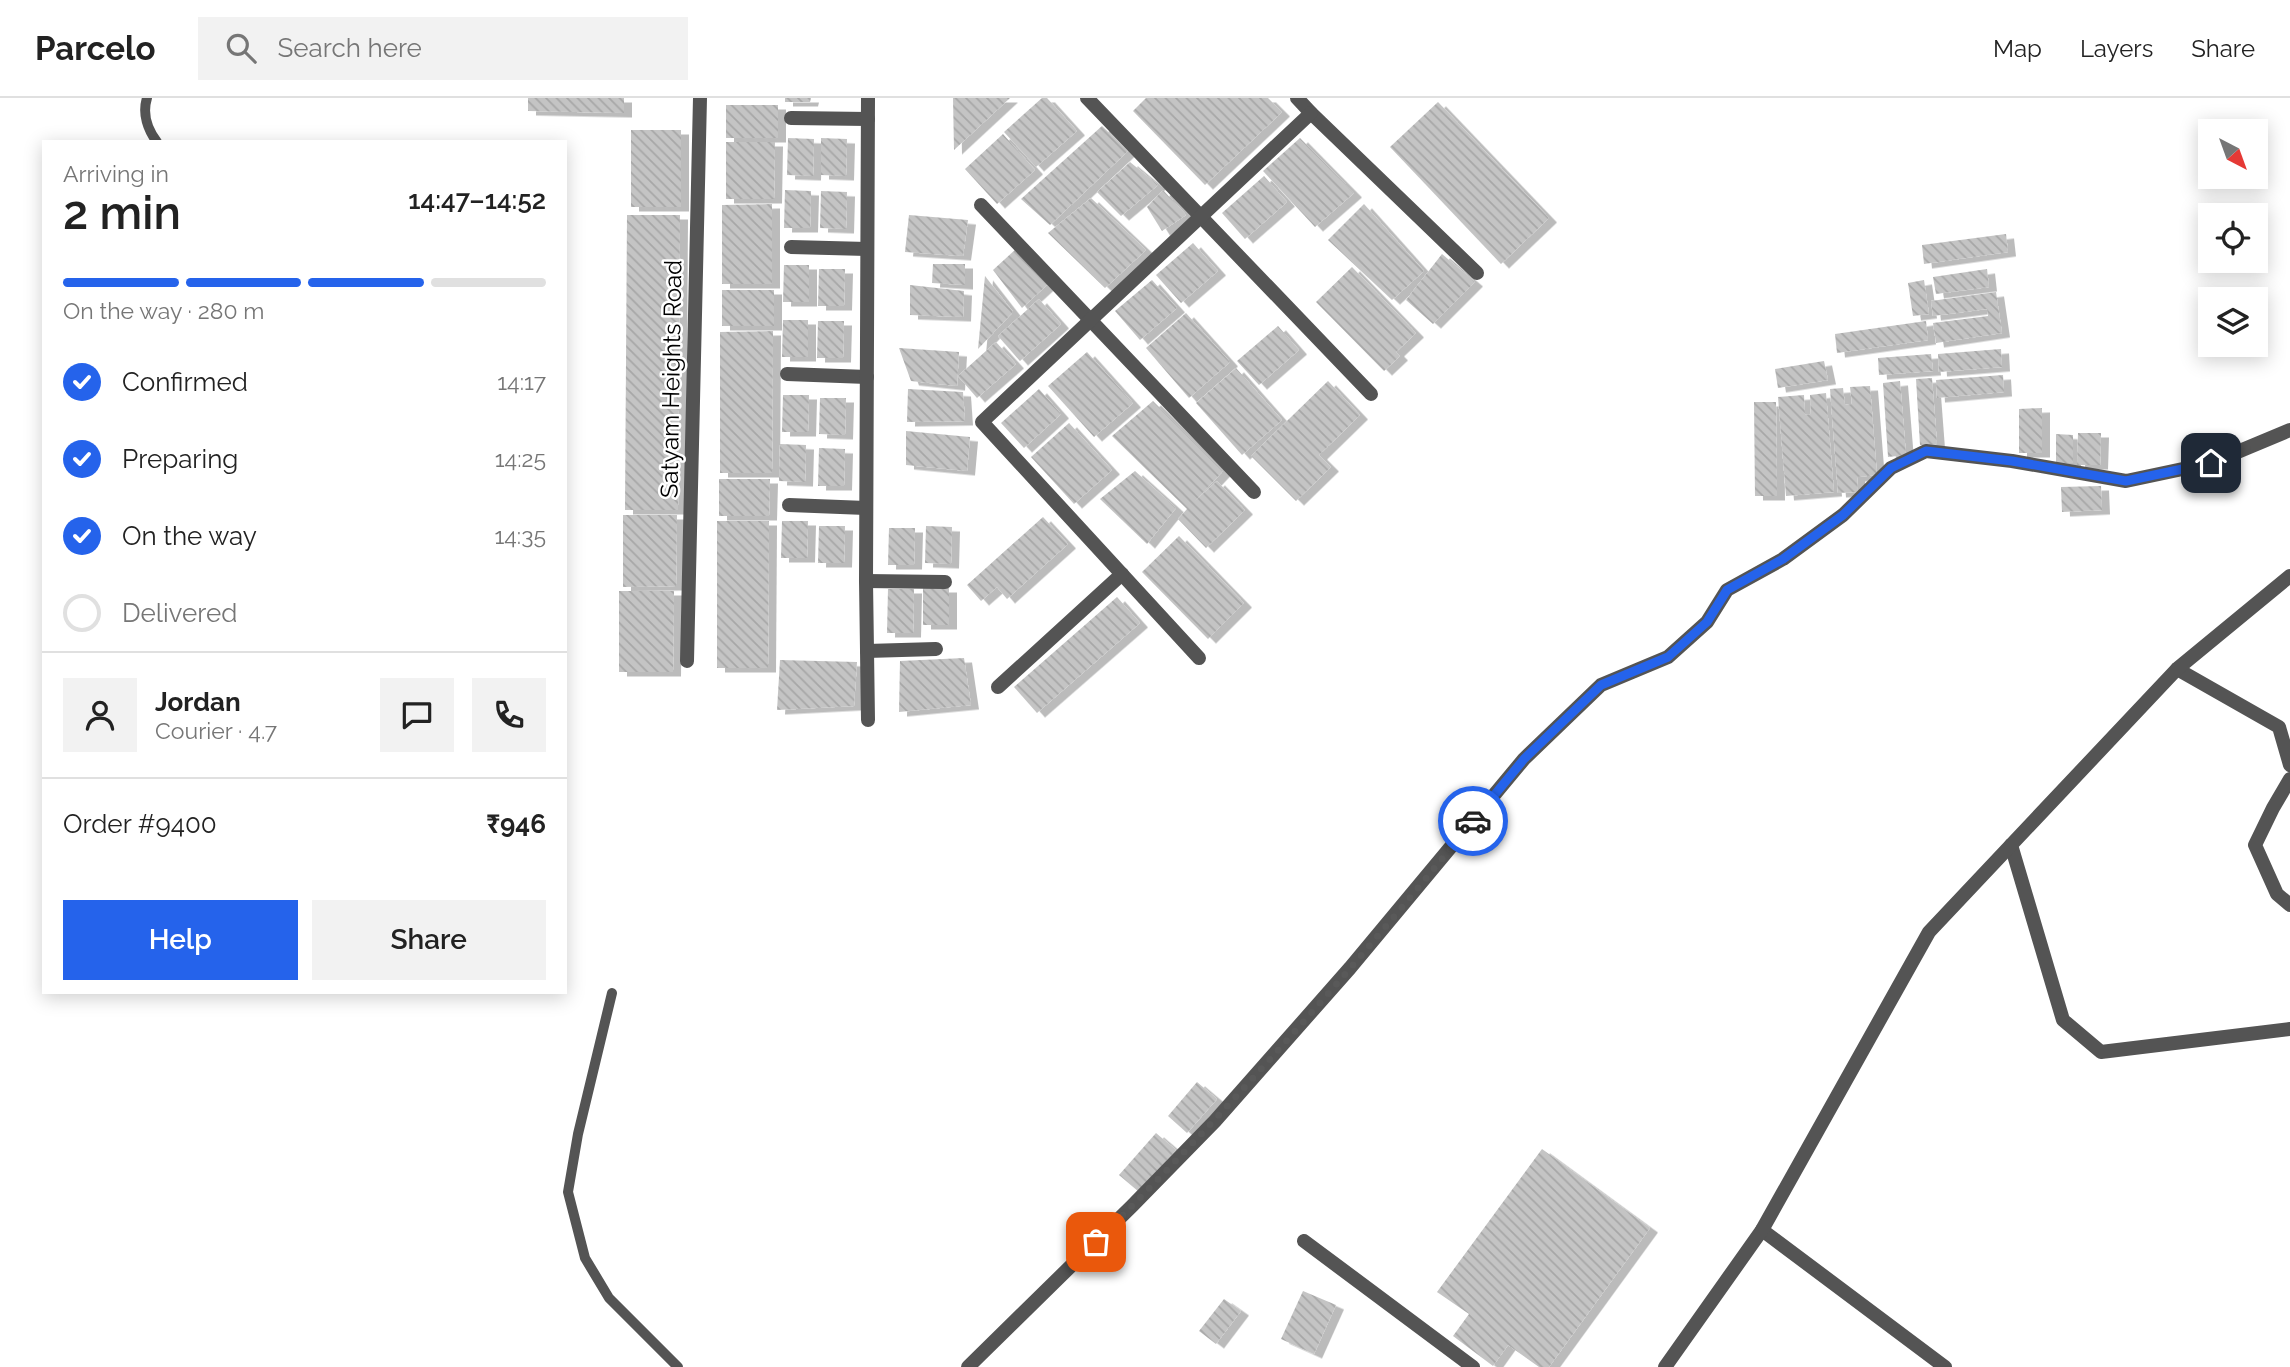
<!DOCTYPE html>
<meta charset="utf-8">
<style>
body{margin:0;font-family:Raleway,sans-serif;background:#f2f2f2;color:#222;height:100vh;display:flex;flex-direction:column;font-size:26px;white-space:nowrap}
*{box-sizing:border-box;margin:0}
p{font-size:23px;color:#767676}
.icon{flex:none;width:38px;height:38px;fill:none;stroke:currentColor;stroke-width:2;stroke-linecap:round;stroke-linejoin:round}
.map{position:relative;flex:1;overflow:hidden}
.panel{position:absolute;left:42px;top:42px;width:525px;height:854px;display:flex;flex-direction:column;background:#fff;border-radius:0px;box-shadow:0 4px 18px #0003}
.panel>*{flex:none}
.needle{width:46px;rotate:139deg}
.controls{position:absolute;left:2198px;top:21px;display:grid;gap:14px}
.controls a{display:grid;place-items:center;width:70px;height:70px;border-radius:0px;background:#fff;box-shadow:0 4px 18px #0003;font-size:35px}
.pin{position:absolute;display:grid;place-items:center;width:60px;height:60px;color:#fff;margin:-30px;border-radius:14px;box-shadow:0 4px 10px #0006}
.courier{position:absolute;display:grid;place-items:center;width:70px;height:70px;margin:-35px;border:5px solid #2563eb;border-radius:50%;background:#fff;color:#222;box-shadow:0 2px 9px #0007}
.head em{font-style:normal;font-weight:600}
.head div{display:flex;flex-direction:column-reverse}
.head{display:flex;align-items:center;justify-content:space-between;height:119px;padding:0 21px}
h1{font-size:46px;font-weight:600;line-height:52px}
.bar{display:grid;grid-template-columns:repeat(4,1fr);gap:10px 7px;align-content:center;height:84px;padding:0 21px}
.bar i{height:9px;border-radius:5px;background:#e0e0e0}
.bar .selected{background:#2563eb}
.bar p{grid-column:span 4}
.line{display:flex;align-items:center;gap:18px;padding:0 21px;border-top:2px solid #e0e0e0}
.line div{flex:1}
.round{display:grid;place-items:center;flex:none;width:74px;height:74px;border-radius:0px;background:#f2f2f2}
ol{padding:0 21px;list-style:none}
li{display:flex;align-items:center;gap:21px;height:77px}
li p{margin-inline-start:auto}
li .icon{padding:7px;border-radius:50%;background:#2563eb;color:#fff;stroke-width:4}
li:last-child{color:#767676}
li i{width:38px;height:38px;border:4px solid #e0e0e0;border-radius:50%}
.primary-button{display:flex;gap:14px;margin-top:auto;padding:14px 21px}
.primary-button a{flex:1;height:80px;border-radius:0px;background:#2563eb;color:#fff;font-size:28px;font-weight:600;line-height:80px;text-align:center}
.primary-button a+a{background:#f2f2f2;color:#222}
header{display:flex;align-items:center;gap:42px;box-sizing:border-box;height:98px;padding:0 35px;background:#fff;border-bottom:2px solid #e0e0e0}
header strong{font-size:33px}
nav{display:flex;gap:38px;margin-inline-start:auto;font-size:24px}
.search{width:490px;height:63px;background:#f2f2f2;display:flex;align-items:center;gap:18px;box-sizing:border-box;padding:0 24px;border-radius:0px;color:#767676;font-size:26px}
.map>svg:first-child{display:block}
.building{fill:url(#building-back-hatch);filter:url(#shadow)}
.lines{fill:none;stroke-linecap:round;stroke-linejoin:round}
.lane{stroke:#545454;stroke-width:10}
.street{stroke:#545454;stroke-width:14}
.done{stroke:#595959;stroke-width:7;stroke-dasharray:0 12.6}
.route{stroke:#2563eb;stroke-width:9}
.labels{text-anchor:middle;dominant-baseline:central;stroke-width:5;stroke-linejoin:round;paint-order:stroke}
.street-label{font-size:24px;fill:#000;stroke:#fff}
</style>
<header>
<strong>Parcelo</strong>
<div class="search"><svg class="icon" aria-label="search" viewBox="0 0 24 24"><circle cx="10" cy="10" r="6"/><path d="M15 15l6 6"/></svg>Search here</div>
<nav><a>Map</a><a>Layers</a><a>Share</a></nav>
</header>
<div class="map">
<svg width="2290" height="1269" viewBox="0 0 2290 1269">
<defs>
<pattern id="building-back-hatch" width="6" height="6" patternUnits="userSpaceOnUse" patternTransform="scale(1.75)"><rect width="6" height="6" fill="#c4c4c4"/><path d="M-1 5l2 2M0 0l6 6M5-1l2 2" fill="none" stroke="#a7a7a7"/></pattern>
<filter id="shadow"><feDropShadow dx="8" dy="4.5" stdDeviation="0" flood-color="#0004"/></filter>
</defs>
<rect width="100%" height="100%" fill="#fff"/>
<g class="building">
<path d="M528,0H624V15L528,13Z"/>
<path d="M785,0H811L810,4H785Z"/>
<path d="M953,0H1010L954,52Z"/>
<path d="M1042,0H1047L1077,33L1036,69L1004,34Z"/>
<path d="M1146,0H1268L1282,14L1205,87L1133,13Z"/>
<path d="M1438,4L1549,120L1501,166L1390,49Z"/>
<rect x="726" y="7" width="52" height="33"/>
<path d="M1102,28L1128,53L1050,127L1021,101Z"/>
<rect x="631" y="32" width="50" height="77"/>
<path d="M1003,36L1035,72L997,106L965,71Z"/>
<path d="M788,40L814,41L813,78L787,77Z"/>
<path d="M821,40L847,41L846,78L821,77Z"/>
<path d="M1300,40L1354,95L1315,129L1263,73Z"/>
<path d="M726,44H775L774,101H726Z"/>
<path d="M1130,64L1158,87L1121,118L1097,94Z"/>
<path d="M1264,78L1287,104L1245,141L1222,115Z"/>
<path d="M785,92L811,93L810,130H784Z"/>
<path d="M1163,92L1186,117L1162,133L1147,109Z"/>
<path d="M821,93L847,94L846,131L820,130Z"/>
<path d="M1091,100L1146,152L1105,190L1048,135Z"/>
<path d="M772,106V186H722V107Z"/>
<path d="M1364,106L1424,173L1392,202L1328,142Z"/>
<path d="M627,117H680L678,412H625Z"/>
<path d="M909,117L968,122L963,158L905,154Z"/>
<path d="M2006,136L2008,154L1924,166L1922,147Z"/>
<path d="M1193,145L1218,173L1181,205L1156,177Z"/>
<path d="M1016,151L1048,186L1022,210L993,172Z"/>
<path d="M1442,156L1475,184L1433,226L1406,202Z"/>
<path d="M933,166H965V187L932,185Z"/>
<path d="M784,167H809V204H783Z"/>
<path d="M1352,169L1416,235L1396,254L1400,258L1384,273L1316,204Z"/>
<path d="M819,171H845L844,208H818Z"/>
<path d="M1987,171L1989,189L1936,196L1933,179Z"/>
<path d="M985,178L1013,214L978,251Z"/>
<path d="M1152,182L1177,210L1140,242L1115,213Z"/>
<path d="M1924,182L1929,216L1913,218L1908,185Z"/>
<path d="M910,187L964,193L963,219L910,217Z"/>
<rect x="722" y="192" width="52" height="36"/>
<path d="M1996,194L2002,235L1936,245L1933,225L1988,218L1987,211L1933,218L1931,203Z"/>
<path d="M1039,201L1061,226L1020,263L998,238Z"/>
<path d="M1186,215L1230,264L1189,300L1146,250Z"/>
<path d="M783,222H808V259H782Z"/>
<path d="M818,223H844L843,260H817Z"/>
<path d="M1926,223L1928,242L1837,255L1835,236Z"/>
<path d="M1278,228L1299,252L1259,287L1237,263Z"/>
<path d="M773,233L772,375H720V234Z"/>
<path d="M996,244L1016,266L977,300L958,278Z"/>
<path d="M899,250L959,254L957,288L911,283Z"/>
<path d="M2001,251L2002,269L1939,274L1938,256Z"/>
<path d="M1087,254L1133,305L1094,339L1048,288Z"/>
<path d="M1931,256L1933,273L1879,277L1878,260Z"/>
<path d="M1824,263L1828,282L1778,290L1775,271Z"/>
<path d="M1236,270L1282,322L1242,357L1196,305Z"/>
<path d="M2003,277L2004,294L1937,300L1936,282Z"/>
<path d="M1932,280L1937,346L1920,347L1916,281Z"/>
<path d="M1328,283L1360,317L1319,357L1331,369L1296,403L1251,358Z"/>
<path d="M1900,283L1906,357L1888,359L1883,285Z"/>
<path d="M1870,288L1877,377L1857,379L1858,394L1838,395L1830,291L1843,290L1845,307L1852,306L1850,289Z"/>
<path d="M908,291L963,294L965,323L907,324Z"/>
<path d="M1039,291L1061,316L1024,350L1001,325Z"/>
<path d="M1826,295L1834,394L1786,398L1778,299L1804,297L1805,317L1811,316L1810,297Z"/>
<path d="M783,297H809L808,334H782Z"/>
<path d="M820,300H846L845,337L819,336Z"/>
<path d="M1153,303L1223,373L1195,403L1217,383L1245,412L1206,450L1178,421L1187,411L1112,338Z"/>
<path d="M1754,304H1776L1777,398H1755Z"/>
<path d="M2042,310V355H2019V311Z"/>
<path d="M1069,325L1112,372L1074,406L1031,359Z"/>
<path d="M906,333L970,339L967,373L906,367Z"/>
<path d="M2078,335H2101L2100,367H2077Z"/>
<path d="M2056,336L2073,337V365H2056Z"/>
<path d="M780,346L806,347L805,384L779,383Z"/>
<path d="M819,350L845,351L844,388H818Z"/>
<path d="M1135,373L1176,410L1147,446L1100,401Z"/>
<path d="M719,381H770L769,418H719Z"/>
<path d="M2101,388L2102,412L2062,414L2061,389Z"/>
<path d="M623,417H677L676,488L623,489Z"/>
<path d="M1043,419L1068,446L1007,501L997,489L981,503L967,487Z"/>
<path d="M717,423H769L768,570H717Z"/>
<path d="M782,423H808L807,460H781Z"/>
<path d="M819,428H845L844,465H818Z"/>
<path d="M926,428L952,429L951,466L925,465Z"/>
<path d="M889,430H915L914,467H888Z"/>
<path d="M1179,438L1244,505L1208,541L1142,474Z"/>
<rect x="923" y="490" width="26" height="37"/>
<path d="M888,491H914L913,535H887Z"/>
<path d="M619,493H674L673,574H619Z"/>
<path d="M1117,499L1140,525L1037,615L1014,589Z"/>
<path d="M964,560L971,607L899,614L900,563Z"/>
<path d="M780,562L857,564L854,608L777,612Z"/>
<path d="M1197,984L1217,1001L1187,1035L1168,1018Z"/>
<path d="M1156,1035L1176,1052L1139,1094L1119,1077Z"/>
<path d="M1542,1051L1650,1130L1549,1269H1539L1508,1247L1493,1268L1453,1238L1469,1216L1437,1194Z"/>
<path d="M1303,1193L1336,1207L1314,1256L1281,1241Z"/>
<path d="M1224,1201L1241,1213L1216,1246L1199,1233Z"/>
</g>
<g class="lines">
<g class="lane">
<path d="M147,0C142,16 148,32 157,44"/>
<path d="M612,895L578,1036L568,1094L585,1160L609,1200L678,1269"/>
</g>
<g class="street">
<path d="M1087,0L1371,296"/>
<path d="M1297,0L1311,15L1477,175"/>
<path d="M791,20L868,21"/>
<path d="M981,107L1254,394"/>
<path d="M791,149L867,151"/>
<path d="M787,276L867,279"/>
<path d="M789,407L866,410"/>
<path d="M866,483L945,484"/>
<path d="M867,553L936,551"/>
<path d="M1199,560L982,324L1311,15"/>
<path d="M687,563L700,0"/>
<path d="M2177,571L2279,629L2290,667"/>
<path d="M998,589L1122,476"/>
<path d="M868,622L866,483L868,0"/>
<path d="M2290,681L2273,710L2255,747L2277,796L2290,807"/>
<path d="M2011,747L2063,922L2101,954L2290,931"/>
<path d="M1762,1132L1945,1269"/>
<path d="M1304,1143L1473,1269"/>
<path d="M968,1269L1132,1108L1215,1023L1350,870L1524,661L1601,587L1668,559L1707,524L1727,492L1783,461L1843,417L1891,370L1926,353L2012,363L2126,383L2211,365L2290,332"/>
<path d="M1665,1269L1762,1132L1929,834L2177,571L2290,478"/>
</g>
</g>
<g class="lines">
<path class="done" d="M1096,1144C1230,1011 1354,870 1473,723"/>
<path class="route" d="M1473,723L1524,661L1601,587L1668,559L1707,524L1727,492L1783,461L1843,417L1891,370L1926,353L2012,363L2126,383L2211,365"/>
</g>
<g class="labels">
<g class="street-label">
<text transform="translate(671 281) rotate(-89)">Satyam Heights Road</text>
</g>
</g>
</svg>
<div class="controls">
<a><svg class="needle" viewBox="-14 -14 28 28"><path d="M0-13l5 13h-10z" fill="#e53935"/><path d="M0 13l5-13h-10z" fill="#767676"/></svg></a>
<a><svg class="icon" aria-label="locate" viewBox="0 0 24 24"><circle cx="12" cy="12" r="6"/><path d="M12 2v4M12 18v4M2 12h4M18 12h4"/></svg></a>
<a><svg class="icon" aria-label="layers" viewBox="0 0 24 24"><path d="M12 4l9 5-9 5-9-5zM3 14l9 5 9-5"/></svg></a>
</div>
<div class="pin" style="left:1096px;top:1144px;background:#ea580c"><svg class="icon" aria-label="bag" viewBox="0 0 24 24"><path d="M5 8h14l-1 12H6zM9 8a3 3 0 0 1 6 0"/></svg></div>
<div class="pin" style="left:2211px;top:365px;background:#1f2937"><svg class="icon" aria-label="home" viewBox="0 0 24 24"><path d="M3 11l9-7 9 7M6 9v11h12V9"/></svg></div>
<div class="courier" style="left:1473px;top:723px"><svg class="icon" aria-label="car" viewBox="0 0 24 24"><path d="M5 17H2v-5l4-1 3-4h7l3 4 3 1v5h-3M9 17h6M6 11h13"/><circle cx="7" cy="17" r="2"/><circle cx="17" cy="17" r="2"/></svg></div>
<section class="panel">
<div class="head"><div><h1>2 min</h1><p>Arriving in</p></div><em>14:47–14:52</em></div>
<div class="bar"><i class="selected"></i><i class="selected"></i><i class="selected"></i><i></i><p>On the way · 280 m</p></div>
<ol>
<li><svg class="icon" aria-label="check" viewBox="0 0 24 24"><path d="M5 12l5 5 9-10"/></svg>Confirmed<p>14:17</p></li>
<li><svg class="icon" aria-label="check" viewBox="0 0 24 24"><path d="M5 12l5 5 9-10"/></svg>Preparing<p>14:25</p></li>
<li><svg class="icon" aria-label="check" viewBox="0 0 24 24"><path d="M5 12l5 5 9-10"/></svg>On the way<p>14:35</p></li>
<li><i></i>Delivered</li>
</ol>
<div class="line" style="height:126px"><a class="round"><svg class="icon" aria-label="person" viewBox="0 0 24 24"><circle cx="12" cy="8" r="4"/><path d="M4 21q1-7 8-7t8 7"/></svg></a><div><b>Jordan</b><p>Courier · 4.7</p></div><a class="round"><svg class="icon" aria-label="chat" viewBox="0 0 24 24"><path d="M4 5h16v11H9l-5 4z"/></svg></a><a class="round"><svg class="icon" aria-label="phone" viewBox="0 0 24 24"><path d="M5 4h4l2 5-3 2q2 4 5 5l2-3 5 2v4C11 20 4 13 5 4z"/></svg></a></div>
<div class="line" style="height:91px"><div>Order #9400</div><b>₹946</b></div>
<div class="primary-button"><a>Help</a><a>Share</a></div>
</section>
</div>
